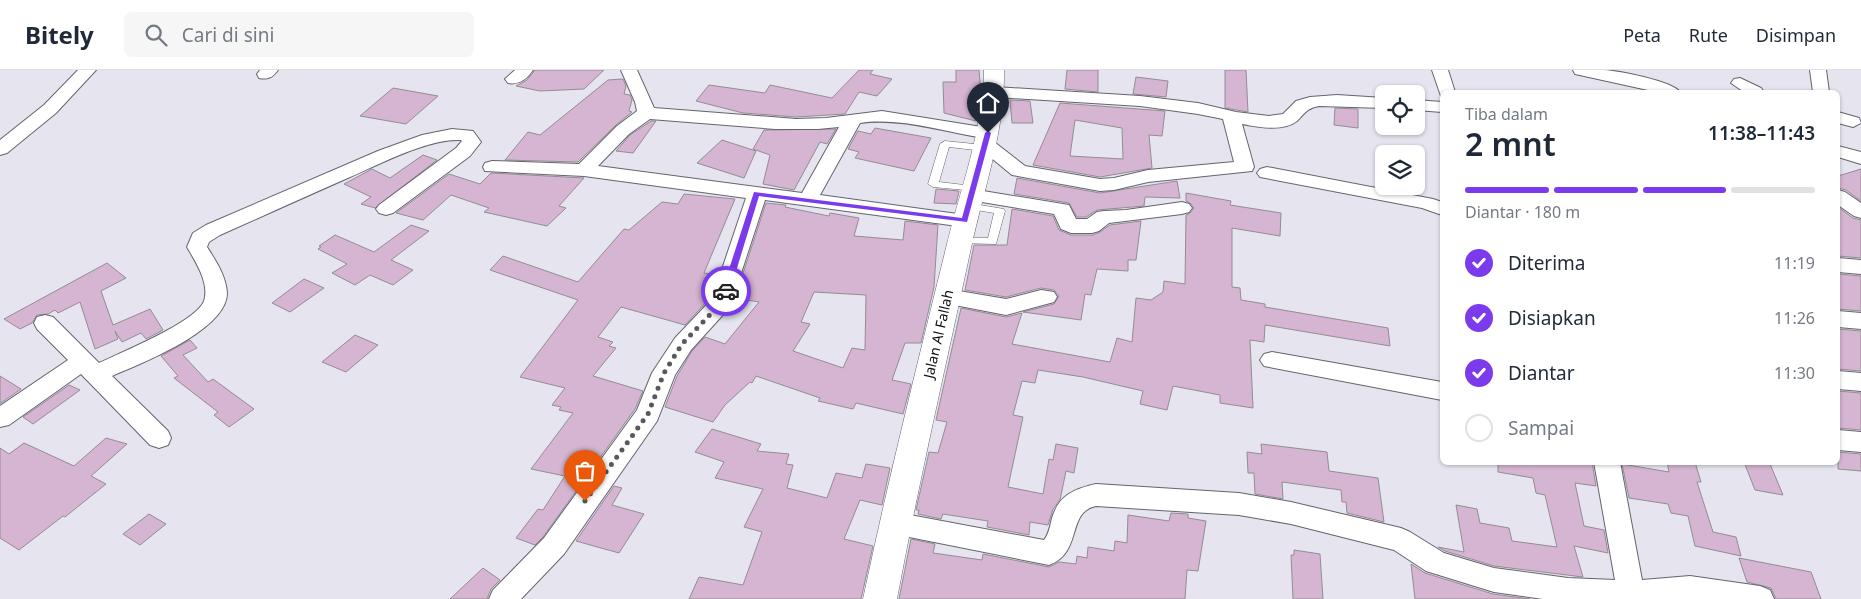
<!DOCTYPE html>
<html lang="id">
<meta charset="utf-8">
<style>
body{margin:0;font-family:"Noto Sans",sans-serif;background:#f6f6f7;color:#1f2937;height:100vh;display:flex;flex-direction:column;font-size:19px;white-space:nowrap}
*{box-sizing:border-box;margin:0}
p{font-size:16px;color:#747a83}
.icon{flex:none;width:28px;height:28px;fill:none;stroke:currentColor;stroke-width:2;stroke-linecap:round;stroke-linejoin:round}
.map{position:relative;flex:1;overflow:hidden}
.panel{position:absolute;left:1440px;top:20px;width:400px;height:375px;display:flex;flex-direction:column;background:#fff;border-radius:8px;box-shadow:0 1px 4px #0004}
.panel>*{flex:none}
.buttons{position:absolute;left:1375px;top:15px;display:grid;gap:10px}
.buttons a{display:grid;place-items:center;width:50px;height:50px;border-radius:8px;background:#fff;box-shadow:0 1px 4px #0004;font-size:25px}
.pin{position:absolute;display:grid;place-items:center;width:42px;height:42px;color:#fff;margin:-51px -21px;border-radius:50% 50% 50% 0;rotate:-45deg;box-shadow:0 0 5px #0007}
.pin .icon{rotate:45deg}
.courier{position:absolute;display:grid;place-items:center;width:50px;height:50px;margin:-25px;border:4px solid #7c3aed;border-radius:50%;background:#fff;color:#222;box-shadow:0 1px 6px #0007}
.head em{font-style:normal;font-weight:600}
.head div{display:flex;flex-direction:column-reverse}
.head{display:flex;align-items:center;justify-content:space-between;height:85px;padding:0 25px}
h1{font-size:32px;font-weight:600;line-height:38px}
.bar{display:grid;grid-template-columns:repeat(4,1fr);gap:8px 5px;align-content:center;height:60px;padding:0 25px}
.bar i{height:6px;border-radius:4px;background:#e0e1e3}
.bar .on{background:#7c3aed}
.bar p{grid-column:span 4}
ol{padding:0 25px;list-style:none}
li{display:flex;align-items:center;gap:15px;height:55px}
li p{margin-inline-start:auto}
li .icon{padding:5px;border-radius:50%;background:#7c3aed;color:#fff;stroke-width:4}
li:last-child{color:#747a83}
li i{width:28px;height:28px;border:2px solid #e0e1e3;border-radius:50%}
header{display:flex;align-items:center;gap:30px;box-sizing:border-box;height:70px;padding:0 25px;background:#fff;border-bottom:1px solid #e0e1e3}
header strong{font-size:24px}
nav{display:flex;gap:28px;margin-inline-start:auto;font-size:18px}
.search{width:350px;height:45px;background:#f6f6f7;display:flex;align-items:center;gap:12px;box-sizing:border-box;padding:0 18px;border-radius:8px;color:#747a83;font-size:19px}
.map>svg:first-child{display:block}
.building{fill:#d5b5d1;stroke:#948c93;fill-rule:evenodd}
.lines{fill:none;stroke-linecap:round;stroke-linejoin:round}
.lane-casing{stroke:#65646e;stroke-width:1}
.street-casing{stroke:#65646e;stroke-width:2}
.secondary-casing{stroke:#65646e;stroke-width:1}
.lane{fill:#fff;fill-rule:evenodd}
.street{fill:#fff;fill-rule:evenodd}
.secondary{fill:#fff;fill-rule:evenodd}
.route{fill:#7c3aed}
.done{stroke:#58585d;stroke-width:5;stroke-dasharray:0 9}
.labels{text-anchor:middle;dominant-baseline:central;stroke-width:5;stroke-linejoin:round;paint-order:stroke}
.street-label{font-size:14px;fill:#0c0c0f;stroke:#fff}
</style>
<header>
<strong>Bitely</strong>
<div class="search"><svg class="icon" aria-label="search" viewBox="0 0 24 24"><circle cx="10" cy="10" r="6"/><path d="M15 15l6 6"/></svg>Cari di sini</div>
<nav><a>Peta</a><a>Rute</a><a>Disimpan</a></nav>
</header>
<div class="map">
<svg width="1861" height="529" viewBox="0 0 1861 529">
<rect width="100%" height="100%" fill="#e5e4ef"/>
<g class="building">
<path d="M535,0H604L584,19L540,21L516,16L527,10Z"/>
<path d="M859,0H873L870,4L892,9L877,26L859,22L845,44L796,47L743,43L696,31L709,15L765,23L770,15L832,28Z"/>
<path d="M956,0H979L981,23L976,51L944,43L943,12H956Z"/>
<path d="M1067,0H1098V22L1065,19Z"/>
<path d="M1225,0H1246L1248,42L1225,38Z"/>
<path d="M1136,7L1168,11L1166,27L1133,24Z"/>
<path d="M623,9L626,16L624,24L630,25L632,30L629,41L632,42L616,55L578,92L505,90L528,62L540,65L608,10Z"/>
<path d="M393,18L438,26L406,54L360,46Z"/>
<path d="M1010,30L1030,31L1033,53H1012Z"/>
<path d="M1060,33L1165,41L1162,66L1149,65L1152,98L1100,107L1033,95ZM1075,50L1122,58L1123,89L1070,86Z"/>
<path d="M1335,38L1358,39V58L1334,55Z"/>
<path d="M651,51H656L633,83L616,81L630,65Z"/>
<path d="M875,58L931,68L914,101L855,88L859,82L848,79L858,61L871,64Z"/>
<path d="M836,59L827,74L820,72L794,120L763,114L770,85L753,79L764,60Z"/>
<path d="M722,70L756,81L744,108L697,93Z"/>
<path d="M423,85L437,90L375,138L361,134L371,127L344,114L372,99L390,108Z"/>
<path d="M1861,99V131L1846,120L1838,118V106Z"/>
<path d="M491,103L584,108L559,136L566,138L547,156L484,142L489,138L451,125L423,150L396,143L449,104L480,114Z"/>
<path d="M1017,108L1100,123L1177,111L1180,128L1145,127L1144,136L1097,140L1086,147H1077L1069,133L1014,124Z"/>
<path d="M936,119L959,121L956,134L934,133Z"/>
<path d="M1186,123L1231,131L1230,135L1281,143L1280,166L1232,158V217L1240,218L1241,230L1265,234V237L1388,258L1390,276L1265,255L1264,272L1250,270L1253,338L1220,333V325L1173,316L1167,340L1140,334L1143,321L1083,307L1038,300L1035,313L1022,311L1013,345L1023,347L1008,417L1043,424L1049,389L1053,390L1056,374L1078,378L1074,403L1066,401L1060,430L1053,439L1048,455L1030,452L1029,465L987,457L988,451L943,444L941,449L918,444L919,440H916L929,382L938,383L947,352L936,350L961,238L1006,247L1022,243L1012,274L1110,292L1117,268L1132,272L1136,228L1151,230L1163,222L1164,211L1185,214L1186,145L1190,143L1194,138L1190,133L1186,131Z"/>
<path d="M684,124L735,129L704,203L718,205L710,228L685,255L621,237L598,267L613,272L609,276L616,278L593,306L643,321L635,339L543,467L535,475L516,468L538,439L543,440L565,406L531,399L573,343L559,340L561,337L552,335L565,318L520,307L578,230L490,200L503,186L578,212L624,159L629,160L662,132L678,134Z"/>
<path d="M766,133L786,135L785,137L829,146L830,143L859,148L854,166L903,170L905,151L938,155L934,217L921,273H905L892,310L911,314L903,344L856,333L853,339L818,331L820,328L756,306L752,313L750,312L725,335L713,352L665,337L677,306L692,281L705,267L725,274L759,232L735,228ZM814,222L866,225L865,280L852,278L843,298L793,281L810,254L801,252Z"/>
<path d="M1838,137L1853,148L1861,150V188L1838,186Z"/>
<path d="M1012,139L1053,146L1059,160L1071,165H1093L1100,162L1110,155L1141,151L1136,190H1128V201L1097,199L1091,225L1085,224L1081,250L1023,242L1054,234L1059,226L1054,220L1041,218L1006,227L965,220L974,175H1007Z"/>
<path d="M411,155L429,161L391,190L413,200L393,215L370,205L355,215L332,203L347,194L318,179L321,177L319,176L335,165L374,182Z"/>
<path d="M107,193L126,208L101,221L113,255L150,239L163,260L146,269L141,263L122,272L115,261L118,269L95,279L80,232L58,243L55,240L48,244L37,245L32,253L20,259L4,249Z"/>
<path d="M1838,204L1861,206V241L1838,239Z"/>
<path d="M304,209L324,218L290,242L272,233Z"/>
<path d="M1838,259L1861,261V301L1838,299Z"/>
<path d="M355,265L378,275L346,302L322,292Z"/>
<path d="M190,270L197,278L183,285L208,312L213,309L254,339L229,357L214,345L218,342L174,308L178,306L161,286Z"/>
<path d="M0,306L21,319L1,333H0Z"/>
<path d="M69,315L80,320L33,354L23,347Z"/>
<path d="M1838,321L1861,323V360L1838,358Z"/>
<path d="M712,359L761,374L757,381L789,384L786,394L793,395L787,418L827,428L836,403L862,408L866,394L890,398L882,435L860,430L844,469L873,476L861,529H689L699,507L743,515L762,462L744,457L763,419L715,408L724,392L695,382Z"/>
<path d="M106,368L127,374L91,406L106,414L65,447L63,446L19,480L0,468V378L9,384L24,373L74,396Z"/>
<path d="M1261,374L1327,382L1329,401L1378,408L1384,452L1347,443L1346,432H1342L1341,420L1282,412L1283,429L1255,424L1254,403H1248L1247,382L1262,384Z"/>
<path d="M1838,382L1861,384V401L1838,399Z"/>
<path d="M1498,392H1592L1596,416L1575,413L1584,456L1604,460L1608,483L1574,476L1583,507L1494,496L1445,481L1438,477L1464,482L1456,435L1477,439L1480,453L1509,458L1512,471L1557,477L1545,425L1536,423L1533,408L1498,402Z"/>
<path d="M1667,392H1695L1701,412H1697L1713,462L1736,467L1741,486L1695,476L1688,446L1671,443L1668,434L1629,428L1622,394L1669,402Z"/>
<path d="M1744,392L1770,394L1783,425L1755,420Z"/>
<path d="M614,416L622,418L612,435L644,444L619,483L576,471Z"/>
<path d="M1171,443L1188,444V448L1206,451L1198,501L1187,500L1185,529H899L911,469L935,474L933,483L982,490L983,484L1049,497L1059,492L1076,494L1077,486L1087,488L1088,477L1114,481L1115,471L1127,473L1128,445L1169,451Z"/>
<path d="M149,444L166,454L140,475L123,464Z"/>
<path d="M1294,480L1320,484L1323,529H1293L1291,485H1294Z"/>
<path d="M1739,488L1811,502L1821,529H1776L1771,518L1747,512Z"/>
<path d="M1411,494L1425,503L1493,524L1530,529H1415Z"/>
<path d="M483,498L500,510L491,519L487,529H450Z"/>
</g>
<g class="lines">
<g class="lane-casing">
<g id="lane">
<path d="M945,71L984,75L989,78L984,81L949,77L939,112L973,116L976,117L978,119L976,121L933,117L928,114L940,74Z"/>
<path d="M968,133L1004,139L1005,141L996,174L956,173L955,171L960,168H988L994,143L965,138L963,136Z"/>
</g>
</g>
<g class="street-casing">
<g id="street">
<path d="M78,0H96L56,43L7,83L0,85V70L44,35Z"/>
<path d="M260,0H278C273,7 268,10 259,8L257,4Z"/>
<path d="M515,0H533C527,9 519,15 508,13L505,9Z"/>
<path d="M621,0H637L654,38L796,49L826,48L882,41L994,59L997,63L994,67L989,68L1025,96L1100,109L1114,108L1148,100L1234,92L1223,49L1198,44L1140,36L995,27L989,26L986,22L989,18L995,17L1140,26L1198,33L1236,42L1269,46L1283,44L1296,31L1310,27L1337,25L1384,28V38L1319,36C1307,38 1305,43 1297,51C1283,62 1258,57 1242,54L1254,97L1252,101L1148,112L1114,120L1100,121L1012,105L978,77L976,73L978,69L984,68C944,62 900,47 860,53L820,125L965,145L972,146L975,151L972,156L965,157L765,130L730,237L691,280L675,305L657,351L564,484L521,529H489L493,520L544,468L637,340L652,303L675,268L712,229L746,128L584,106L485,101L483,97L485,93L492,91L579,94L617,56L637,41L635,32ZM650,49L775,59H818L839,57L802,123L598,96L629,64Z"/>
<path d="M1432,0H1448L1455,22H1442V26H1441Z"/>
<path d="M1573,0C1583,0 1594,0 1604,0C1619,1 1672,11 1680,22H1657L1575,4Z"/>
<path d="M1810,0H1826L1829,22H1813Z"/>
<path d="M1740,8L1761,18L1764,22H1744L1731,13L1734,9Z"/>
<path d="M1416,30L1442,32V42L1416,40Z"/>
<path d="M1838,42L1859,48L1861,53L1853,57L1838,53Z"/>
<path d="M452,59L473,61L481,72L470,86L393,143L386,145L379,143L376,139L379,135L456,78L462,71L461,70C429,68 380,94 350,107C307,126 263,146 220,165L209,172L207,177C216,191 226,206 227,223C227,260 142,293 112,306L168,361L171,368L168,375L159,378L150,375L81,304L9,355L0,357V336L68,290L37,259L34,253L37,247L45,245L53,247L99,293C120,283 196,252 204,231C210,213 195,191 187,177L193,163L206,155L378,81L422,65Z"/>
<path d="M1838,76L1861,82V94L1838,87Z"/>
<path d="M1267,97L1433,129L1442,132V145L1422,138L1260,107L1257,103L1260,99Z"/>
<path d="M971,119L1069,135L1076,149H1087L1097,142L1104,141L1126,140L1182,132L1189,134L1192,138L1189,142L1182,144L1109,153L1099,161L1092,163H1071L1061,159L1054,144L964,129L961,125L964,121Z"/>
<path d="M1838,120L1845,122L1861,133V148L1854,146L1838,135Z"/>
<path d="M1838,188L1861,190V204L1838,202Z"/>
<path d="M947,219L1006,229L1041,220L1054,222L1057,227L1054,232L1006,245L939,232L936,227L939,222Z"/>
<path d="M1838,241L1861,243V259L1838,257Z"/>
<path d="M1272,282L1442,312V330L1264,296L1260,290L1264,284Z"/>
<path d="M1838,301L1861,303V321L1838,319Z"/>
<path d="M1838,360L1861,362V382L1838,380Z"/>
<path d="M1594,392H1620L1642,510L1690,506L1760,516L1770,520L1774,529H1543L1494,522L1426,501L1394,480L1291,454L1239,445L1096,436C1066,442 1083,483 1049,495L894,464L885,461L881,453L885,445L894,442L1044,470C1049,464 1050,456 1052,448C1059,425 1074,419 1096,414L1239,423L1291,432L1401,458L1410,462L1444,483L1494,498L1568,508L1615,510Z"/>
</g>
</g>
<g class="secondary-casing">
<path id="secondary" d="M984,0H1004C1005,61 984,118 971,178C946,295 919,411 897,529H863C888,411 917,295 946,178C960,119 983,62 984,0Z"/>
</g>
<use href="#lane" class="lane"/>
<use href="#street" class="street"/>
<use href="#secondary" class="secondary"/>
</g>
<path class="route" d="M988,61L991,63L967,152L759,126L730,221L726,224L723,223L722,221L754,122L962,148L985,63Z"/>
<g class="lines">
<path class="done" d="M585,431L648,344L664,303L682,274L722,232L726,221"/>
</g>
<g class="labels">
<g class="street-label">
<text transform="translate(938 264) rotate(-77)">Jalan Al Fallah</text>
</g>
</g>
</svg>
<div class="buttons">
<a><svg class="icon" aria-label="locate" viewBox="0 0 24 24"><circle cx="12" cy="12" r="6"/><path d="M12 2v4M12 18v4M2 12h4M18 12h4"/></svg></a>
<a><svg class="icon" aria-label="layers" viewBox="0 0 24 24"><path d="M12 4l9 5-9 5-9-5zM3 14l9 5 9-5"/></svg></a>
</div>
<div class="pin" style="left:585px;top:431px;background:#ea580c"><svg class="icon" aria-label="bag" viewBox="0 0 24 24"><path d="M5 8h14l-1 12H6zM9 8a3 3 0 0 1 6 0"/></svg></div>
<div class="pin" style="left:988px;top:63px;background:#1f2937"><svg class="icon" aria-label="home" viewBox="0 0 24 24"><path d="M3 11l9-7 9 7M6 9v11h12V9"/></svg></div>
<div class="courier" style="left:726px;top:221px"><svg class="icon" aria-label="car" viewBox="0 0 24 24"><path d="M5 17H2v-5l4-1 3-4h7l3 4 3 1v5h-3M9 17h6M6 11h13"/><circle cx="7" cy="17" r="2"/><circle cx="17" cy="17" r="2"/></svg></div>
<section class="panel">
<div class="head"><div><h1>2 mnt</h1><p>Tiba dalam</p></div><em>11:38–11:43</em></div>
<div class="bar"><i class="on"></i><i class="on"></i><i class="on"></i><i></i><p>Diantar · 180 m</p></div>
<ol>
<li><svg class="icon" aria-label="check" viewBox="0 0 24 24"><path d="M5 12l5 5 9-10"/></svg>Diterima<p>11:19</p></li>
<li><svg class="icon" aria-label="check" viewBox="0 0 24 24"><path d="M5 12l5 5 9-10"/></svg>Disiapkan<p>11:26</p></li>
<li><svg class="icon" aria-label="check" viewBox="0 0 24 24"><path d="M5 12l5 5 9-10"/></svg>Diantar<p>11:30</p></li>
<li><i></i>Sampai</li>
</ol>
</section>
</div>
